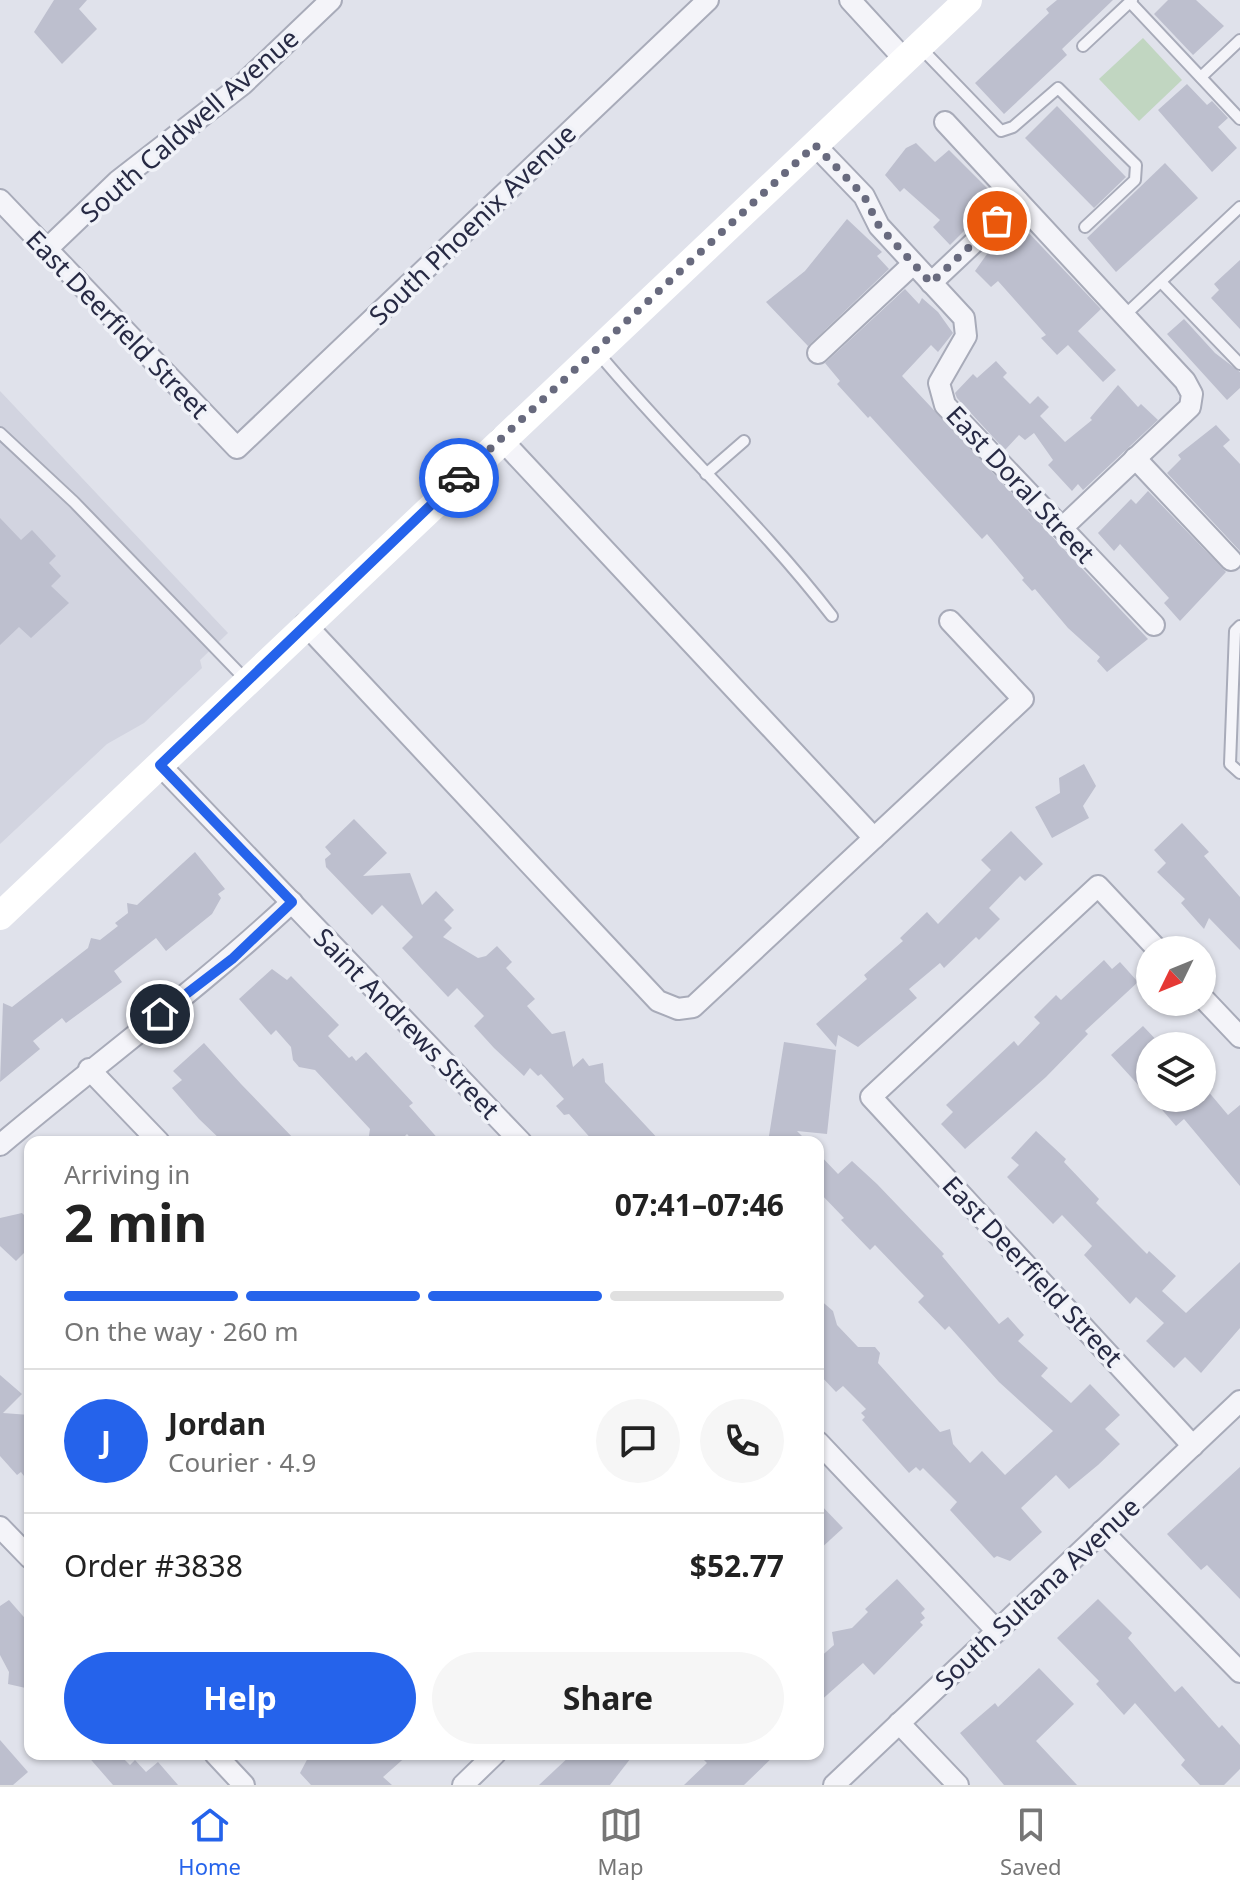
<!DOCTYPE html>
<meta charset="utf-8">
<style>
body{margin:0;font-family:"Noto Sans",sans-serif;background:#f6f6f6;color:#222;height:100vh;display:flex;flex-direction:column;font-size:30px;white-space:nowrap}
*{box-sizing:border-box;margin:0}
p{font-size:26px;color:#767676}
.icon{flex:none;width:44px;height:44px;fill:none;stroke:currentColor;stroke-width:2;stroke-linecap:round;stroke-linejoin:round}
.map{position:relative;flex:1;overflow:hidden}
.drawer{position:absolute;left:24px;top:1136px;width:800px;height:624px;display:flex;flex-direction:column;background:#fff;border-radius:16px;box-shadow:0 2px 6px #0004}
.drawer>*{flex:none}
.needle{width:52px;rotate:227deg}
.buttons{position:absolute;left:1136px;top:936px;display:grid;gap:16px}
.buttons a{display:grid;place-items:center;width:80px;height:80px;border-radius:50%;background:#fff;box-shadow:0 2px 6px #0004;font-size:40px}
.pin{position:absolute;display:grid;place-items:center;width:68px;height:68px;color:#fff;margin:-34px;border:4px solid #fff;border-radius:50%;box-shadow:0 2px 8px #0007}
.courier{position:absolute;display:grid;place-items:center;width:80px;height:80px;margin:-40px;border:6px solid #2563eb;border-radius:50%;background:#fff;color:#222;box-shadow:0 2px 10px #0007}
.overview em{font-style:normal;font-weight:700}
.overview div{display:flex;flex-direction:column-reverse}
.overview{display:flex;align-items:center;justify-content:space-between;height:136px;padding:0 40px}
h1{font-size:52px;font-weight:700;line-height:60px}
.bar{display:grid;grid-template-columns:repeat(4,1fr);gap:12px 8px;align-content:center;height:96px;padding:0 40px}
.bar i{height:10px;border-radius:6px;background:#e0e0e0}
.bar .current{background:#2563eb}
.bar p{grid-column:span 4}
.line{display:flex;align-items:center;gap:20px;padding:0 40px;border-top:2px solid #e0e0e0}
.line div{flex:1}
.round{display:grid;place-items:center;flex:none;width:84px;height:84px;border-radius:42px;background:#f6f6f6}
.cta{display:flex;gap:16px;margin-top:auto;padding:16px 40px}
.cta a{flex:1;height:92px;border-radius:48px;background:#2563eb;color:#fff;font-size:32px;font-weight:700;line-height:92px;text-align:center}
.cta a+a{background:#f6f6f6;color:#222}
.tabs{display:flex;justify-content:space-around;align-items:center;height:112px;border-top:2px solid #e0e0e0;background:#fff;font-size:22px;color:#767676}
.tabs a{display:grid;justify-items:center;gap:4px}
.tabs .current{color:#2563eb}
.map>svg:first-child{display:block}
.built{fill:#d2d4e0}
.green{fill:#c1d6c1}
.building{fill:#bdbfce}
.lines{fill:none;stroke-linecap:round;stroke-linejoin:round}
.lane-casing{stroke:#a8abb9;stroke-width:14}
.street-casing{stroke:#a8abb9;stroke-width:24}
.lane{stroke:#f4f4f9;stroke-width:10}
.street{stroke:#f4f4f9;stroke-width:20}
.secondary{stroke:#fff;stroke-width:28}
.done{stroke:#686a7e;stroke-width:8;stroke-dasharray:0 14.4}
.route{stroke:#2563eb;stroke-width:10}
.labels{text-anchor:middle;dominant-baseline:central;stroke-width:7;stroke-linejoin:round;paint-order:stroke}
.street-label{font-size:26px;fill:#272a44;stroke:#f0f2f8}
</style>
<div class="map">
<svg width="1240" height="1785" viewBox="0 0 1240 1785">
<rect width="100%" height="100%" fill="#e0e2eb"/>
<path class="built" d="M0,391L228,633L200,660L202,668L144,723L107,744L0,844Z"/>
<path class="green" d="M1143,38L1182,80L1139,121L1099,79Z"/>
<g class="building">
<path d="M54,0H87L79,9L97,29L62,64L34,32Z"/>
<path d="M1057,0H1113L1062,49L1067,55L1004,114L975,83L1049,13L1046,9Z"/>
<path d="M1168,0H1196L1224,26L1193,55L1154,14Z"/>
<path d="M1187,84L1207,105L1212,101L1228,118L1218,127L1237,148L1212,172L1158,110Z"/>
<path d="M1057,106L1126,177L1094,208L1025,138Z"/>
<path d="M916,143L935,162L949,150L997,198L950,245L933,227L940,220L904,188L900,192L885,175L906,148Z"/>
<path d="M1165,163L1198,198L1116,272L1087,238Z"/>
<path d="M847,219L882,252L877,256L889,269L808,346L766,302L805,271Z"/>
<path d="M1024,228L1101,309L1078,331L1116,370L1103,382L1068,345L1057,355L1041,338L1046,335L998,281L991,287L975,271L992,247L1008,235L1012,241Z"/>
<path d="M1240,260V329L1211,298L1219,290L1214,284Z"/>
<path d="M905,289L919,304L922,298L938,312L953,333L938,352L931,345L902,376L1148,639L1107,672L1097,661L1100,657L1068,628L1035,589L1032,591L1022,580L1024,578L987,534L982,539L870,416L868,418L837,384L840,381L825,363Z"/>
<path d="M1184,319L1215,353L1240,372V388L1227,400L1167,334Z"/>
<path d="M996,361L1007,373L1003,377L1030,404L1038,396L1049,407L1040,416L1065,442L1092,420L1090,418L1118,385L1138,407L1141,404L1158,420L1083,490L1078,484L1072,491L1048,465L1053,460L1034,433L1025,440L1019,435L1005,450L957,398L955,393L973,374L977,378Z"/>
<path d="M1216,425L1230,440L1223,446L1240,464V551L1167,473L1181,459L1178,455Z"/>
<path d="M1148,491L1226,572L1180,621L1164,603L1169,598L1120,544L1114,551L1098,533L1131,499L1136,504Z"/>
<path d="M0,518L21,540L32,530L56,556L49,563L61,576L51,586L69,603L31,638L19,627L0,645Z"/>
<path d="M1084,764L1096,786L1083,806L1089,818L1052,838L1035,807L1060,793L1059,778Z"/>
<path d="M354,819L387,853L363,876L410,873L422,905L436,891L454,910L444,920L452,928L443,937L478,958L486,956L497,946L512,962L506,968L535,999L527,1006L552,1034L565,1031L573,1067L583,1058L589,1066L603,1063L605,1082L661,1142H594L569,1114L564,1115L556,1106L564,1099L541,1074L538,1076L530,1068L524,1076L494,1048L474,1026L484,1016L457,988L448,997L402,948L413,937L382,905L372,915L326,867L325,859L331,854L325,847Z"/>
<path d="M1182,823L1209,852L1204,856L1240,897V950L1209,918L1204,929L1181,903L1185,899L1157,872L1166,863L1154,850Z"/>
<path d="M1011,831L1043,864L1025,881L1020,876L989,908L1000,919L979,940L976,937L944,968L940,963L909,989L917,998L858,1047L838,1035L836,1047L816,1024L867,979L864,975L903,941L900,938L927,912L938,924L991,870L981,860Z"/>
<path d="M195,852L225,889L218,894L221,898L212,914L166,951L156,938L114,971L122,982L66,1023L62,1018L33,1041L40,1049L0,1082L3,1003L12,1007L88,948L91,938L100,940L118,926L115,923L128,913L127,903L137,905Z"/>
<path d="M1104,960L1112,969L1120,962L1138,982L1085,1031L1088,1034L1046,1077L965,1149L941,1124L953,1112L946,1105L1014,1041L1018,1046L1040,1023L1034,1017L1056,995L1061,1000Z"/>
<path d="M272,969L287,980L291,976L339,1025L328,1036L349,1058L352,1056L356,1061L366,1052L413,1103L409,1106L441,1142H414L407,1134L399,1142H368L370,1129L315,1070L299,1067L293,1060L291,1047L276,1030L271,1035L239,999Z"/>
<path d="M1143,1026L1162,1046H1150V1080L1141,1088L1111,1055Z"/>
<path d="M784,1042L836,1050L827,1134L797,1131L808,1142H768Z"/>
<path d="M204,1043L241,1084L297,1142H223L199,1119L172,1088L182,1080L173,1071Z"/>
<path d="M1202,1084L1228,1115L1240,1105V1186L1184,1119L1176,1126L1152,1098H1202Z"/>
<path d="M1036,1131L1066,1159L1064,1162L1099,1199L1096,1203L1147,1254L1149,1251L1176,1276L1162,1291L1186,1313L1240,1262V1328L1201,1373L1185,1357L1174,1368L1146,1341L1164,1323L1136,1297L1130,1304L1084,1255L1092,1246L1062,1215L1053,1224L1007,1177L1019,1165L1011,1158Z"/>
<path d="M818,1153L838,1174L852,1161L877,1184L944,1254L942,1256L999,1324L1008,1317L1024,1335L1018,1341L1048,1368L1041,1376L1071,1403L1090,1384L1120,1415L1105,1429L1120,1444L1098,1465L1069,1489L1056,1475L1021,1508L1042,1532L1010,1561L997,1556L994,1558L950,1510L957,1502L923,1468L920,1471L916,1467L909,1473L862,1420L865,1417L861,1413L866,1409L843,1386L836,1392L818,1373V1298L833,1311L837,1325L858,1347H875L880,1353L878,1363L940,1432L950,1429L953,1444L970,1463L982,1451L1005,1475L1053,1431L999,1382L949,1326L945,1330L918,1302L924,1296L875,1245L870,1250L841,1220L844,1218L818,1191Z"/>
<path d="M22,1213L30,1221V1247L16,1261L0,1246V1218Z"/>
<path d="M0,1375L22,1394L3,1413L30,1415V1484L21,1472L17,1475L0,1456Z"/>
<path d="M1240,1467V1599L1207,1565L1201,1570L1167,1534Z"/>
<path d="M818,1502L843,1528L818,1551Z"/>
<path d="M897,1579L925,1609L921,1613L925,1618L920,1622L923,1625L874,1675L863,1663L818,1703V1659L834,1645L832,1632L852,1628L868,1612L865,1609Z"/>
<path d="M1098,1599L1132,1633L1128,1638L1175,1692L1182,1686L1219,1728L1222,1725L1240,1745V1769L1224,1785H1200L1181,1765L1185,1760L1135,1703L1124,1715L1096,1684L1099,1681L1057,1638Z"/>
<path d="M9,1600L30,1624V1689L8,1684L9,1672L0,1655V1606Z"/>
<path d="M1039,1668L1074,1704L1036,1741L1077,1785H1004L960,1733L995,1703L998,1707Z"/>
<path d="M0,1740L28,1772L13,1785H0Z"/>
<path d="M86,1754H119L130,1765L135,1760L146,1772L158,1762L178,1785H113Z"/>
<path d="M310,1754H409L383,1777L392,1785H311L300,1773Z"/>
<path d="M572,1754H634L610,1785H539Z"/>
<path d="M698,1754H776L744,1785H684L707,1763Z"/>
</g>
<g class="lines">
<g class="lane-casing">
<g id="lane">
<path d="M1130,2L1240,119"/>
<path d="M1083,46L1132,0"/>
<path d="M921,48L1001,131L1013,127L1058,88L1136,165L1135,180L1085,227"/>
<path d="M1201,77L1240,40"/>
<path d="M1161,282L1240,364"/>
<path d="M1125,315L1240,207"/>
<path d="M599,354C674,444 761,524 832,616"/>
<path d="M0,433L74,502L246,680"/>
<path d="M706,474L744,441"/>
<path d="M1240,626L1235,631L1230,764L1240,773"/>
</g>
</g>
<g class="street-casing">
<g id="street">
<path d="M850,0L905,60"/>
<path d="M945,122L1185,381L1192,394L1190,407L1062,528"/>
<path d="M815,145L864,196L879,226L964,318L966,336L939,383L945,405L1154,625"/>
<path d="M0,200L237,448L708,0"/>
<path d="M47,249L118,181L243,84L331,0"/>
<path d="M931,283L1018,201"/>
<path d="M818,353L913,264"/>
<path d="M501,439L874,838"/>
<path d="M1135,458L1231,560"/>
<path d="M305,624L658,1001L678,1009L693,1007L1023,699L950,621"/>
<path d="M160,765L521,1142"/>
<path d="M1158,950L1098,886L871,1097L1193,1446"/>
<path d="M1202,997L1240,1037"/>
<path d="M89,1069L159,1142"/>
<path d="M0,1145C97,1063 199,989 292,902"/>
<path d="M818,1442L997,1631"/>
<path d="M0,1527L30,1558"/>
<path d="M1102,1531L1240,1672"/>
<path d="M899,1723L958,1785"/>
<path d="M215,1754L244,1785"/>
<path d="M463,1785L495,1754"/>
<path d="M834,1785L1240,1401"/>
</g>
</g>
<use href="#lane" class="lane"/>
<use href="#street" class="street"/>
<path class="secondary" d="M0,916L968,0"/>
</g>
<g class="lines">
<path class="done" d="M459,478L815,145L864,196L879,226L931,283L997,221"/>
<path class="route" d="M160,1014L232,959L292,902L160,765L459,478"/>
</g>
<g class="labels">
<g class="street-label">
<text transform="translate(189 125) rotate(-41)">South Caldwell Avenue</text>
<text transform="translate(472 224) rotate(-44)">South Phoenix Avenue</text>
<text transform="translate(118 324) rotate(46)">East Deerfield Street</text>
<text transform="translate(1021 484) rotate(47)">East Doral Street</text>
<text transform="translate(407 1023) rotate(46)">Saint Andrews Street</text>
<text transform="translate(1033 1271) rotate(47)">East Deerfield Street</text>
<text transform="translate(1037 1593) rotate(-43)">South Sultana Avenue</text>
</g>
</g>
</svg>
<div class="buttons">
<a><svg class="needle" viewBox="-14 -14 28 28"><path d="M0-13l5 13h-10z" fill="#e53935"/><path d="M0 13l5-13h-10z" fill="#767676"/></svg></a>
<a><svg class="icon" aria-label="layers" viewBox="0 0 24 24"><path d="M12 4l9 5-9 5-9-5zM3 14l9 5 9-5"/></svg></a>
</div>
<div class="pin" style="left:997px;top:221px;background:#ea580c"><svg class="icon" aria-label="bag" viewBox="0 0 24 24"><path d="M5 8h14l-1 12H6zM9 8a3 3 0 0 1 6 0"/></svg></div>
<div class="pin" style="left:160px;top:1014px;background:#1f2937"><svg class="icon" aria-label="home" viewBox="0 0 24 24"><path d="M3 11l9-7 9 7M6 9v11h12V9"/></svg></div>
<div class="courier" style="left:459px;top:478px"><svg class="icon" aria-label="car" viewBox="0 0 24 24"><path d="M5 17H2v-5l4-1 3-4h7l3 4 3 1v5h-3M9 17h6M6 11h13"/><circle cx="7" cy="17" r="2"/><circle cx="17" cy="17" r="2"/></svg></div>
<section class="drawer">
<div class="overview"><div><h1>2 min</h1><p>Arriving in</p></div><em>07:41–07:46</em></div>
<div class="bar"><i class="current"></i><i class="current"></i><i class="current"></i><i></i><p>On the way · 260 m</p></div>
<div class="line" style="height:144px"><b class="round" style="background:#2563eb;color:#fff">J</b><div><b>Jordan</b><p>Courier · 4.9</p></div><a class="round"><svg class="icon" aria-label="chat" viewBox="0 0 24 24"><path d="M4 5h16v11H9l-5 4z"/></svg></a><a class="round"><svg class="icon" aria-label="phone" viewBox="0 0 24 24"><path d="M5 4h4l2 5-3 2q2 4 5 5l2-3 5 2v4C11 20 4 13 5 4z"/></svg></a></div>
<div class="line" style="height:104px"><div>Order #3838</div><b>$52.77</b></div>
<div class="cta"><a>Help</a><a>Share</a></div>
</section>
</div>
<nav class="tabs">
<a class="current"><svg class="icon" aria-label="home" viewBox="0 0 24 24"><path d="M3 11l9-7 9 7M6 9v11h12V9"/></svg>Home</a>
<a><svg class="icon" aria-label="map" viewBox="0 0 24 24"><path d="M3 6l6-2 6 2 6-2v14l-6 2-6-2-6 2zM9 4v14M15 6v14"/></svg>Map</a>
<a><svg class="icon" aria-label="saved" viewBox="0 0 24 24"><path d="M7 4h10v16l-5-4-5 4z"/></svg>Saved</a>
</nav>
